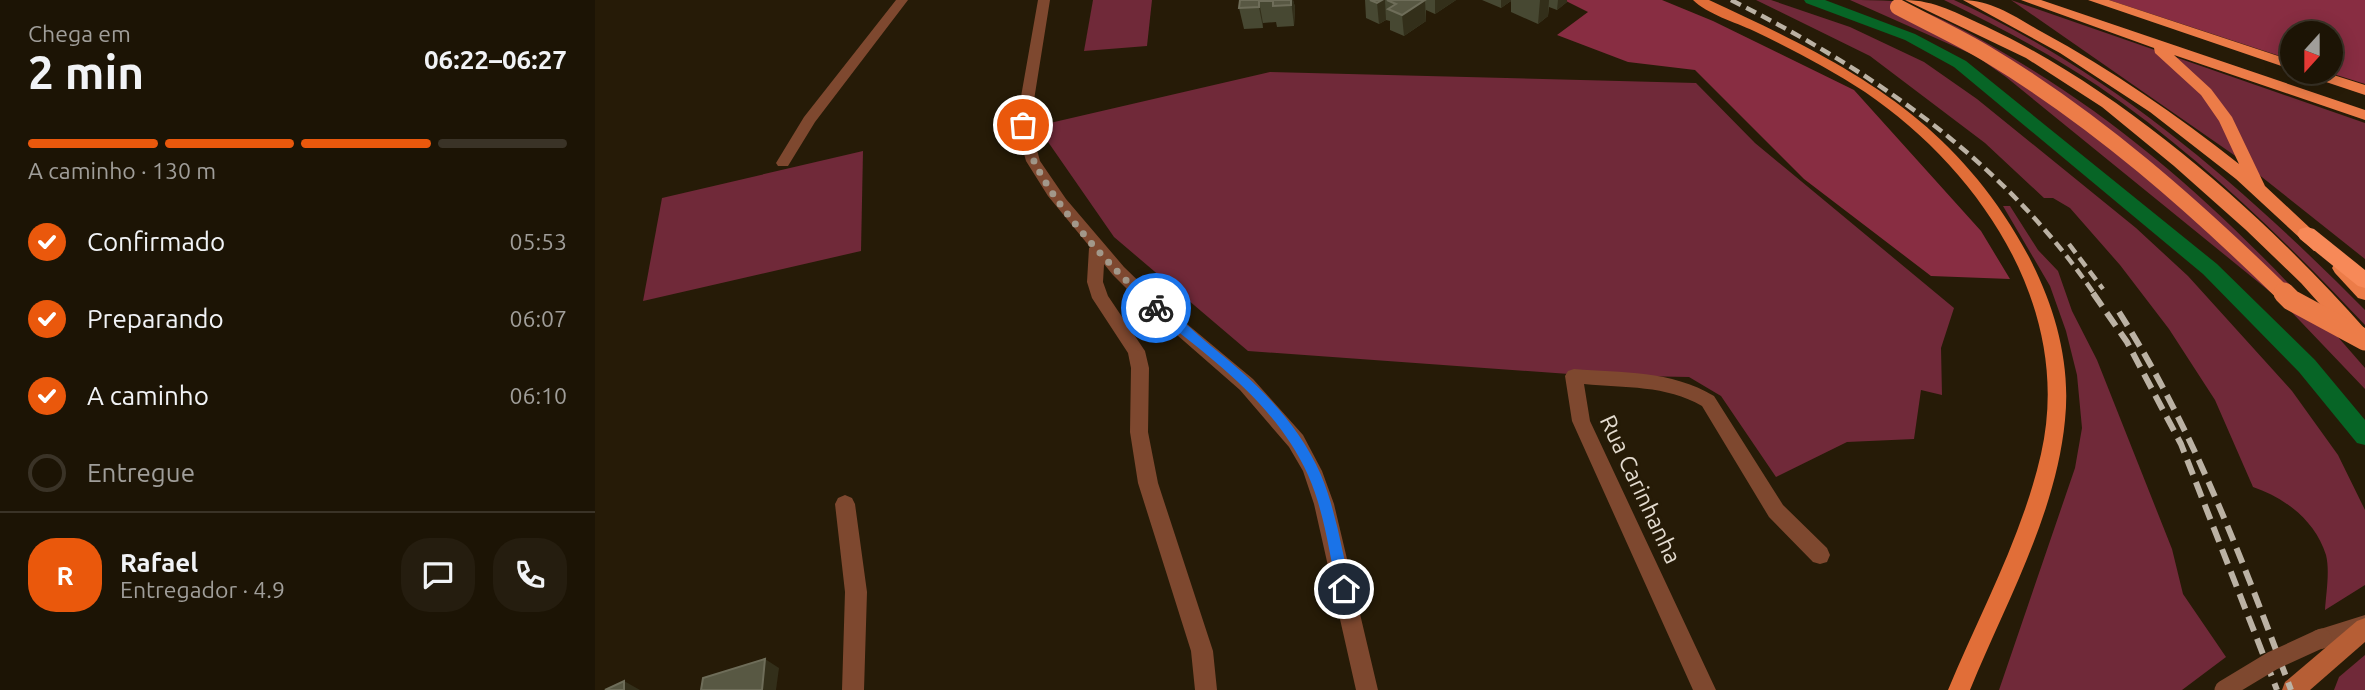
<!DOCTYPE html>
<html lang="pt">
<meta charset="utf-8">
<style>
body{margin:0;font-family:Ubuntu,sans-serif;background:#251d0f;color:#f1f3f6;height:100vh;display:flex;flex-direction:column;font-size:26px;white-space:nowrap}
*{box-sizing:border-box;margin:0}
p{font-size:23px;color:#a09e9a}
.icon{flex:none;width:38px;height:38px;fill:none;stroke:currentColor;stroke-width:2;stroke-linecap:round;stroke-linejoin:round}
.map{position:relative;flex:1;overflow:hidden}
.panel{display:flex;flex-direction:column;background:#1c1405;width:595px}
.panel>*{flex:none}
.needle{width:46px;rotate:201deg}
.fabs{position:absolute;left:1685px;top:21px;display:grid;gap:14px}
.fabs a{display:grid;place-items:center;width:63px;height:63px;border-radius:50%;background:#1c1405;box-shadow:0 4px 18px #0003,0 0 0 2px #3a3327;font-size:35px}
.pin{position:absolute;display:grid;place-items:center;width:60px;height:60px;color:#fff;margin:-30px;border:4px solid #fff;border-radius:50%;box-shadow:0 2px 7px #0007}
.courier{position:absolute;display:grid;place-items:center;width:70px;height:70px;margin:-35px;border:5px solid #1a73e8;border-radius:50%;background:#fff;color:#222;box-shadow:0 2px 9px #0007}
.overview em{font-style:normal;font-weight:700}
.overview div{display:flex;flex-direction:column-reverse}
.overview{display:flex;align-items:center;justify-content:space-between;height:119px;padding:0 28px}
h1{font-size:46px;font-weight:700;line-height:52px}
.bar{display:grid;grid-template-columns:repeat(4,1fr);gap:10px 7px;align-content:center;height:84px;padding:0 28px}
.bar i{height:9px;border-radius:5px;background:#3a3327}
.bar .current{background:#ea580c}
.bar p{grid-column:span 4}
.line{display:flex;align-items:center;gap:18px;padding:0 28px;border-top:2px solid #3a3327}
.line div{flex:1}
.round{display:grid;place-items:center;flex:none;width:74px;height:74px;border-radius:28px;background:#251d0f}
ol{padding:0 28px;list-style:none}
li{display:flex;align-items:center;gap:21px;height:77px}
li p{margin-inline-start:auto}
li .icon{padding:7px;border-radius:50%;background:#ea580c;color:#fff;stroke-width:4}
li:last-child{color:#a09e9a}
li i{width:38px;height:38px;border:4px solid #3a3327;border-radius:50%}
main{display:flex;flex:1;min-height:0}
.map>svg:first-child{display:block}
.green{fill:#702939}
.forest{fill:#882d42}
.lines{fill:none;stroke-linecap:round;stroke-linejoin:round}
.canal{fill:#076526;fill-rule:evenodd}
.minor{fill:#7e482f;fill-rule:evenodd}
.tertiary{fill:#7e482f;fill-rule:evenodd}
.secondary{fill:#b65e35;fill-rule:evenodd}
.primary{fill:#e16e38;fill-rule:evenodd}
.trunk{fill:#ec7c48;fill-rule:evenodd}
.motorway{fill:#f78958;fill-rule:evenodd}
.rail-far1{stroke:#bbb2a4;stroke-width:4.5;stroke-dasharray:11 6;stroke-linecap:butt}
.rail{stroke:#bbb2a4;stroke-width:6;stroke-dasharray:16 8;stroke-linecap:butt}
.tertiary-bridge{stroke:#7e482f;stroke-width:19}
.trunk-bridge-far1{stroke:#ec7c48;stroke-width:16}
.trunk-bridge{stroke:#ec7c48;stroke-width:21}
.wall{fill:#474832}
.shaded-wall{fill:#332f1a}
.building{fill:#585843;stroke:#6e6d59;stroke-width:2}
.route{fill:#1a73e8}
.done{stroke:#a2988a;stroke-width:7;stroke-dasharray:0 12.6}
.labels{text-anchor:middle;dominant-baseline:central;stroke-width:6;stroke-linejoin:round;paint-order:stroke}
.street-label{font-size:23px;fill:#e4dcd0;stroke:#261b07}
</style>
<main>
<section class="panel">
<div class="overview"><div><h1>2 min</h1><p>Chega em</p></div><em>06:22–06:27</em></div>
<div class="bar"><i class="current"></i><i class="current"></i><i class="current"></i><i></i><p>A caminho · 130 m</p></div>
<ol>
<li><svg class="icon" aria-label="check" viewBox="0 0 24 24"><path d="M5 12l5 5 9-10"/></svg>Confirmado<p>05:53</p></li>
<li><svg class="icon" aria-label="check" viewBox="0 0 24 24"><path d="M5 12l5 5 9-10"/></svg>Preparando<p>06:07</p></li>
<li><svg class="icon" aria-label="check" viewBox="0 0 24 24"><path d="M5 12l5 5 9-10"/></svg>A caminho<p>06:10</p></li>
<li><i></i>Entregue</li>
</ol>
<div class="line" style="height:126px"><b class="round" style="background:#ea580c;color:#fff">R</b><div><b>Rafael</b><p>Entregador · 4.9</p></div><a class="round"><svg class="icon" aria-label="chat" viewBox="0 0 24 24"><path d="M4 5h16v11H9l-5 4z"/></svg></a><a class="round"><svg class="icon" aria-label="phone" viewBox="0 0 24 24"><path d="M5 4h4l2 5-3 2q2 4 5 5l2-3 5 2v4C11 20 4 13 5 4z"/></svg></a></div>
</section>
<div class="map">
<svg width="1770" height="690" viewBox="0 0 1770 690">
<rect width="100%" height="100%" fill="#261b07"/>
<g class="green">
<path d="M498,0H557L552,46L489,51Z"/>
<path d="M1161,0H1176L1255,27L1329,62L1382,99L1541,228L1593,276L1697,391L1743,455L1770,510V585L1730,610C1731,594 1735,571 1731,555C1720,520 1690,498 1658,487L1620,400L1574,329L1525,265L1475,208L1458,198H1449L1390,143L1275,56Z"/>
<path d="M1255,0C1268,0 1284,0 1297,1C1342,13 1386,39 1426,63C1559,143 1669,251 1770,368V389L1684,299L1411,77L1381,56Z"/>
<path d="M1349,0H1359C1517,72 1649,188 1770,310V325C1689,239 1601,153 1503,86C1454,53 1402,26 1349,0Z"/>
<path d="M1416,0L1770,123V259L1639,155Z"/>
<path d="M675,72L1101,83L1160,143L1359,308L1346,348L1347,395L1326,390L1319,439L1252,442L1181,477L1126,396L1094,377L988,375L653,351L519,237L442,126Z"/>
<path d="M268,151L266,251L48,301L67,198Z"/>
<path d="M1408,206H1415L1443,250L1463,271L1477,311L1502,360L1577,549L1588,594L1631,657L1587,690H1404L1480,468L1487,428L1482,375L1471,331L1455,286Z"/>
<path d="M1770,655V690H1739L1744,677Z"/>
</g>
<g class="forest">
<path d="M969,0H1067L1118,21L1259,90L1386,231L1415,279L1336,276L1209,179L1100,70L1033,62L962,35L993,12Z"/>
<path d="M1514,0H1770V84L1732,72H1736V33H1698L1697,60Z"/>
</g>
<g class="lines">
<path class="canal" d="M1209,0H1230L1320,34L1371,61L1622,264L1720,360L1770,420V445L1762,443L1704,372L1608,274L1359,67L1310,40L1211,3Z"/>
<g class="minor">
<path d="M301,0H313L220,122L193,166H183L181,163L209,117Z"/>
<path d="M502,242L510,248L508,282L513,296L550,351L554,368L553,432L563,483L618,651L622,690H600L596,651L543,483L535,432L536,368L533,353L497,298L492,282L494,248Z"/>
<path d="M979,369C1027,373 1076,370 1119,396L1188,505L1232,548L1235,555L1232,562L1225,564L1218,562L1174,517L1107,406C1071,385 1030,388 989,384L995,421L1121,690H1098L977,421L970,376L973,371Z"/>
<path d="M250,495L257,498L260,504L272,592L269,690H247L250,592L240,504L243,498Z"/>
</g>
<g class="tertiary">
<path d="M443,0H455L435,125L445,161L471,199L529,267L562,299L658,379L708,435L727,471L739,504L783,690H761L719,504L708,471L694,447L645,390L550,307L518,275L453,196L431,161L421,125Z"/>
<path d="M1770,615V635L1727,649L1719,645L1716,638L1719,631Z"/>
</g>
<path class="secondary" d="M1770,618V642L1715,690H1687L1690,682L1762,621Z"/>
<path class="primary" d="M1098,0H1114C1252,64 1359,117 1434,257C1460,307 1476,363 1470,420C1461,515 1410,604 1375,690H1353C1385,613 1427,537 1446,454C1479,309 1386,171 1270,92C1235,69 1197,49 1159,31C1140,22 1112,14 1098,0Z"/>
<g class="trunk">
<path d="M1310,0C1339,0 1364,14 1390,26C1529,91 1668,214 1770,329V339L1763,341L1756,339L1706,283L1651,230L1579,166L1507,107L1431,58Z"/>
<path d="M1368,0C1397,0 1422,18 1447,32C1517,70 1582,115 1644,164L1624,121L1606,95L1560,53L1559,48L1426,0H1446L1770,110V120L1579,55L1616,89L1637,117L1670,186L1731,243L1734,247L1731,251H1719L1641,179L1555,112L1465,53Z"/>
<path d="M1493,0H1514L1698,61V70Z"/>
<path d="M1708,72H1729L1770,85V95L1710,75Z"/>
<path d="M1746,261L1752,263L1770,281V300L1763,298L1740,273L1737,268L1740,263Z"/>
</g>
<path class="motorway" d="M1712,227L1719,229L1770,270V288L1763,286L1705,239L1702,234L1705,229Z"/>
<g class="rail-far1">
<path d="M1136,0C1278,71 1409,161 1500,295"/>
<path d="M1474,244L1508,289"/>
</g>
<g class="rail">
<path d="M1498,293L1532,342L1586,444L1682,690"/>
<path d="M1524,312C1599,430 1647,559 1696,690"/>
</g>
<path class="tertiary-bridge" d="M1629,690L1677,661L1727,638"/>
<path class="trunk-bridge-far1" d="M1303,7C1333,23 1364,37 1392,54C1502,120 1599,206 1690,295"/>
<path class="trunk-bridge" d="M1689,293L1696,300L1770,340"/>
</g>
<g class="wall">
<path d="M645,0H698L700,7L699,26L682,27L681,22L668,23V28L649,29L644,8Z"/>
<path d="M770,0H861L840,14L831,10V21L809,36L795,30V21L791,20L784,24L771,18Z"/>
<path d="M887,0H972V2L962,10L954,7L953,16L943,24L916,12V1L906,8Z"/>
</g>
<g class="shaded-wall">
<path d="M696,0H698L700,7L699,26Z"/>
<path d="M787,0H790L791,20L784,24L782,3Z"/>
<path d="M830,0L831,21L809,36L807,15Z"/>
<path d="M840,0H861L840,14Z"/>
<path d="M906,0H916V1L906,8Z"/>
<path d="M945,0H954L953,16L943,24Z"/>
<path d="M963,0H972V2L962,10Z"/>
<path d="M664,1L668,23V28L664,7Z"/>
<path d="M170,659L184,668L181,690H167Z"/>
<path d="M29,681L45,690H29Z"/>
</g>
<g class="building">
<path d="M645,0H696V5L678,6V1H664V7L644,8Z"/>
<path d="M775,0H787L782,3Z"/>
<path d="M792,0H830L807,15L793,9L801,4Z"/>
<path d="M170,659L167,690H106L108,678Z"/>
<path d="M29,681V690H10Z"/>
</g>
<path class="route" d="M561,303C580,312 599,332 616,346C660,381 703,422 726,475C741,511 747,551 756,589L754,593L749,595L742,589C734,551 729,511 713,475C681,404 616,358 557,311L555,308Z"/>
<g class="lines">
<path class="done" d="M428,125C433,182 518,271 561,308"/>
</g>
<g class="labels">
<g class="street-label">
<text transform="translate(1046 489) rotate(65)">Rua Carinhanha</text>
</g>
</g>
</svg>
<div class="fabs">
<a><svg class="needle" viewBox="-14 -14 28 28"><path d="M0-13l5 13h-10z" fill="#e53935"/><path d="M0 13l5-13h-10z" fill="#a09e9a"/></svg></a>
</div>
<div class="pin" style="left:428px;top:125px;background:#ea580c"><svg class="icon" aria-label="bag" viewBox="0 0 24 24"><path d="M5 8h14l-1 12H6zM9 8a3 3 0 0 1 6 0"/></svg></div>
<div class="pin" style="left:749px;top:589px;background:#1f2937"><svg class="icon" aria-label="home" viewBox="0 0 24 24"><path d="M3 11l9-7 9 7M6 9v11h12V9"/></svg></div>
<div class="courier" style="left:561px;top:308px"><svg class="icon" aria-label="bike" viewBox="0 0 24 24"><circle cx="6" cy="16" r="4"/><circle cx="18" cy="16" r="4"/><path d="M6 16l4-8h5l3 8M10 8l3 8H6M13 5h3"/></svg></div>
</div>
</main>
